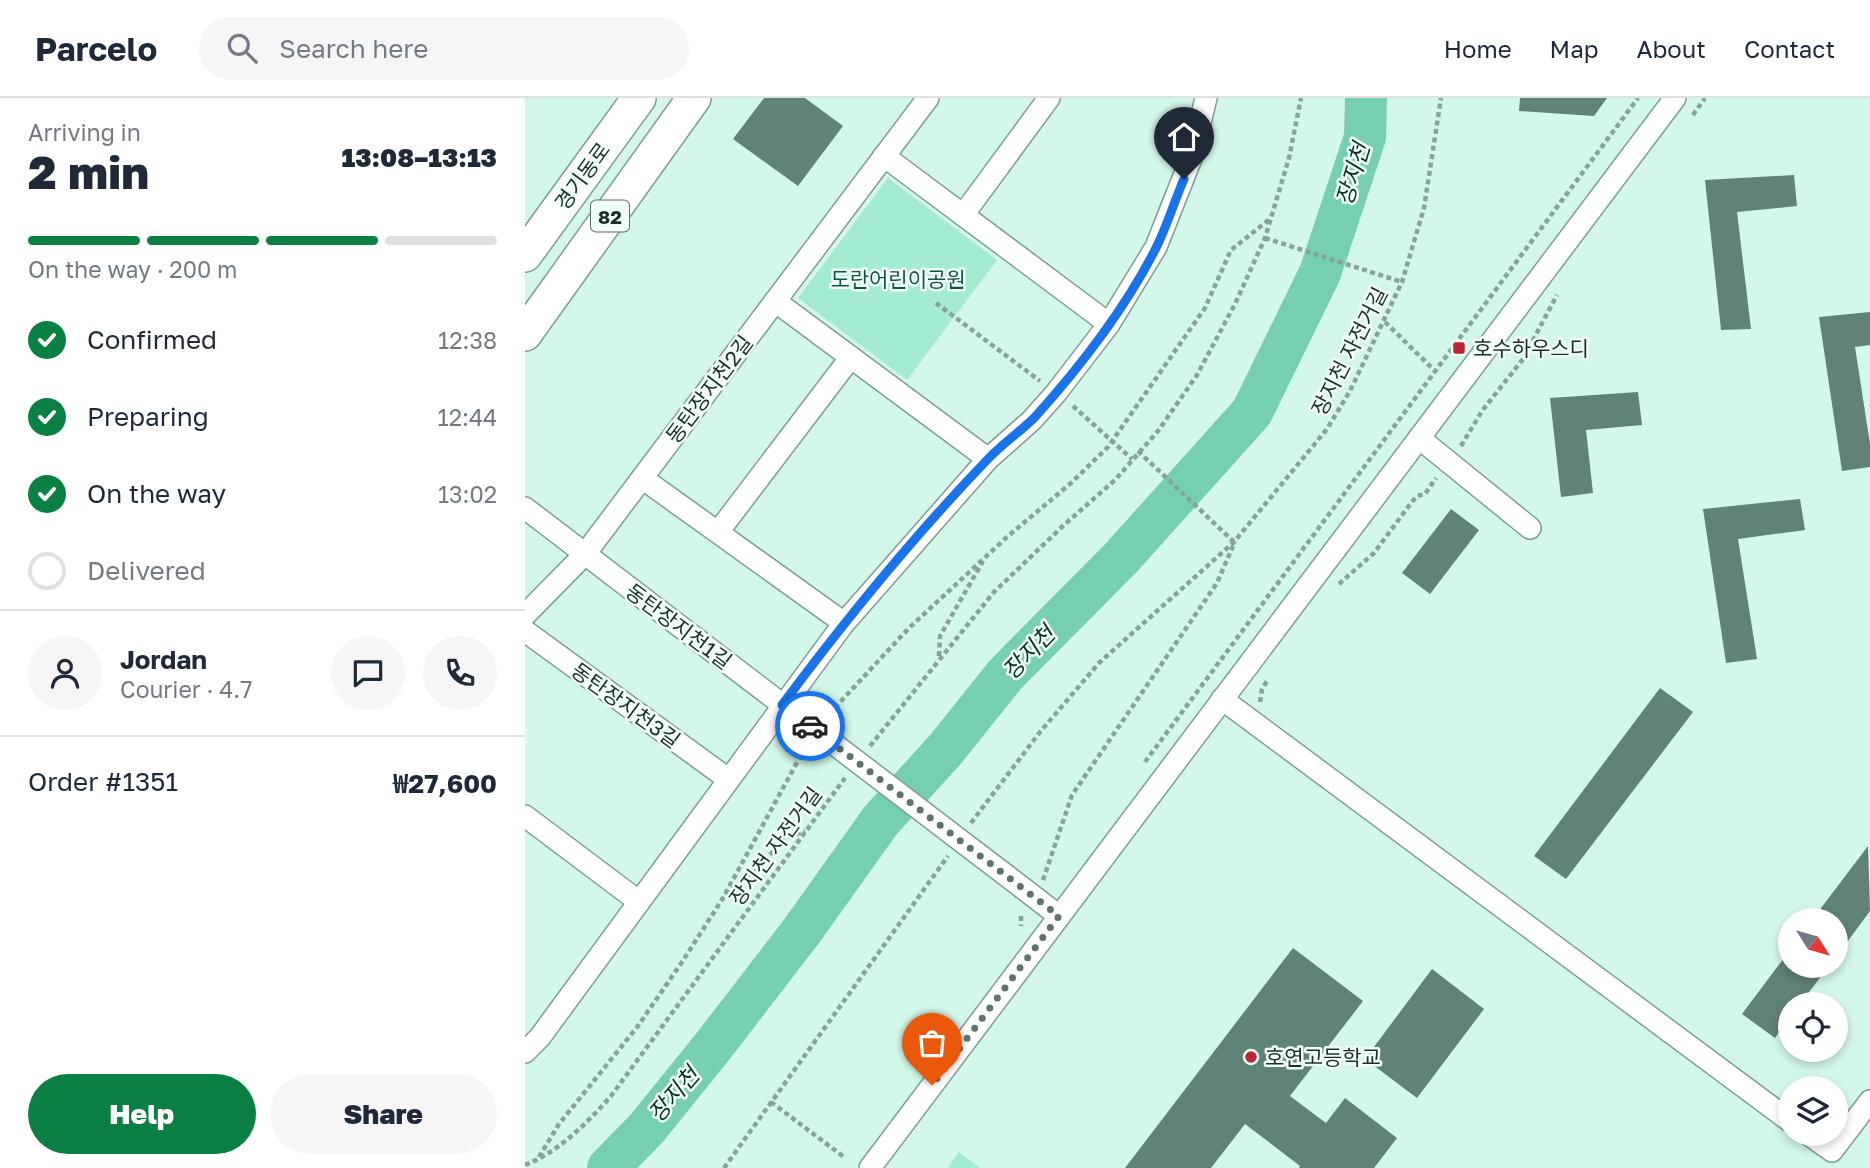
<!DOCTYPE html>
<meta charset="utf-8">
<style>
body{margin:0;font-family:"Golos Text","Noto Sans KR",sans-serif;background:#f6f6f7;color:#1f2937;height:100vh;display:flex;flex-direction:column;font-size:26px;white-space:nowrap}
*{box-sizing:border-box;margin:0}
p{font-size:23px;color:#747a83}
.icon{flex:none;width:38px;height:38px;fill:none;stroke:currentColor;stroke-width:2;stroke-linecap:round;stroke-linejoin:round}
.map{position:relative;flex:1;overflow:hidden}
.details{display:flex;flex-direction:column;background:#fff;width:525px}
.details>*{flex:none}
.needle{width:46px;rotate:127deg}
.fabs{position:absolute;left:1253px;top:810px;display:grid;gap:14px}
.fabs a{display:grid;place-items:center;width:70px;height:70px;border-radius:50%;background:#fff;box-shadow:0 4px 10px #0003;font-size:35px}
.pin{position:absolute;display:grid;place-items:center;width:60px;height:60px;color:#fff;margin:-72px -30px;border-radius:50% 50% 50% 0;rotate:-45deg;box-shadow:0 0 7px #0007}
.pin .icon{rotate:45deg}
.courier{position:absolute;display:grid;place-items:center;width:70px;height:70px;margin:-35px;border:5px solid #1a73e8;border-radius:50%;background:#fff;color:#222;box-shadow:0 2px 9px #0007}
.head em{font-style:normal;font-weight:800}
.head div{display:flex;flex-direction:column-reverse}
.head{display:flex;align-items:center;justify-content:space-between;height:119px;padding:0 28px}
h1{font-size:46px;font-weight:800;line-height:52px}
.bar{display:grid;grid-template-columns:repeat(4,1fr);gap:10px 7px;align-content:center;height:84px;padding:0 28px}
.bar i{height:9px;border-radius:5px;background:#e0e1e3}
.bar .current{background:#0b8043}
.bar p{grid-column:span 4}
.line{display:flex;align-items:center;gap:18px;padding:0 28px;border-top:2px solid #e0e1e3}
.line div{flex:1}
.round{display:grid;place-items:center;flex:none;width:74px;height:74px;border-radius:37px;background:#f6f6f7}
ol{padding:0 28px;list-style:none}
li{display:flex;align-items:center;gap:21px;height:77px}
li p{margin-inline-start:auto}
li .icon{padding:7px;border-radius:50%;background:#0b8043;color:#fff;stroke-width:4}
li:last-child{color:#747a83}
li i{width:38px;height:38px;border:4px solid #e0e1e3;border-radius:50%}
.cta{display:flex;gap:14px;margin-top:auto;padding:14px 28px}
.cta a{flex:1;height:80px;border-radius:42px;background:#0b8043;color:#fff;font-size:28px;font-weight:800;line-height:80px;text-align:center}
.cta a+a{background:#f6f6f7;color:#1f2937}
header{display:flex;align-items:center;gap:42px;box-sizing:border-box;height:98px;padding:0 35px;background:#fff;border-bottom:2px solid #e0e1e3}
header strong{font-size:33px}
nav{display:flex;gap:38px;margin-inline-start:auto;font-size:24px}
.search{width:490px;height:63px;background:#f6f6f7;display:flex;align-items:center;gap:18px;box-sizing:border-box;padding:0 24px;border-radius:38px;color:#747a83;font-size:26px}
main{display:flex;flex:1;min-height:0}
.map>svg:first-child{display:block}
.green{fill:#a4ecd1}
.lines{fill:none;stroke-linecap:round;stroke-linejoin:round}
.river{stroke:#77cfb1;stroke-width:42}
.building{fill:#618276}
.minor-casing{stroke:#7d9e91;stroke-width:24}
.primary-casing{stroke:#7d9e91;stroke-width:36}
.path{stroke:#88a398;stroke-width:4.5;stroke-dasharray:5 3.5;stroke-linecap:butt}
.minor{stroke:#fff;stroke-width:21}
.primary{stroke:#fff;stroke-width:33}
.minor-bridge-casing{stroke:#7d9e91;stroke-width:24;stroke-linecap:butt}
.minor-bridge{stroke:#fff;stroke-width:21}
.done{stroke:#5e746c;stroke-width:7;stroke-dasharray:0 12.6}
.route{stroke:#1a73e8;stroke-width:9}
.poi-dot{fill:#b82733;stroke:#f1fff9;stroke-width:2.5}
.labels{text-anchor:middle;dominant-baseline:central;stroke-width:5;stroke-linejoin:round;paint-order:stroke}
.shield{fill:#f1fff9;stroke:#5e6c67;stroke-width:2}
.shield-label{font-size:19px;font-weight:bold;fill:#1f2d28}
.street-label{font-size:21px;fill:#1f2d28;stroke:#f1fff9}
.park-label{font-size:21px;fill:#0f5844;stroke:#f1fff9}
.poi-label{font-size:21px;fill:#1f2d28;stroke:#f1fff9;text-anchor:start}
.water-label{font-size:23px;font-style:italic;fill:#083226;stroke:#f1fff9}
</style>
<header>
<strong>Parcelo</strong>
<div class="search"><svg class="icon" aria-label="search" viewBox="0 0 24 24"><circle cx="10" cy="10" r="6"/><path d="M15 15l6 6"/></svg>Search here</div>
<nav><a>Home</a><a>Map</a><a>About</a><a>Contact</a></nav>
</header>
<main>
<section class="details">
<div class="head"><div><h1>2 min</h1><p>Arriving in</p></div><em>13:08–13:13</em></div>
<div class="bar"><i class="current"></i><i class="current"></i><i class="current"></i><i></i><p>On the way · 200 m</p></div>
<ol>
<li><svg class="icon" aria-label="check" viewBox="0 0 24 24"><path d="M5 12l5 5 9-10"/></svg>Confirmed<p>12:38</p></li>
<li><svg class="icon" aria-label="check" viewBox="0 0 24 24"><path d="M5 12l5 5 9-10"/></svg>Preparing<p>12:44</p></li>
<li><svg class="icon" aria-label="check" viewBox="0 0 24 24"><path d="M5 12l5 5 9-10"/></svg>On the way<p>13:02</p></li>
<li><i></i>Delivered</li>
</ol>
<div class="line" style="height:126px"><a class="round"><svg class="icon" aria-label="person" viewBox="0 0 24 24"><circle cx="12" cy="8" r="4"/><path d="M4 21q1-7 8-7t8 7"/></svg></a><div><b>Jordan</b><p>Courier · 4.7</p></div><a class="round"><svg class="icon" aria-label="chat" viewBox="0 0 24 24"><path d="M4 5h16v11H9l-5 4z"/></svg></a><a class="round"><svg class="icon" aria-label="phone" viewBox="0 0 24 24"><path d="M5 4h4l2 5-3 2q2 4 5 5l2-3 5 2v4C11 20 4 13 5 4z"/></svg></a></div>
<div class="line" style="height:91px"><div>Order #1351</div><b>₩27,600</b></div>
<div class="cta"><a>Help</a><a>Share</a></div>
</section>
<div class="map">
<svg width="1345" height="1070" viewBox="0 0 1345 1070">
<rect width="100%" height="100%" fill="#d3f7e9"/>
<g class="green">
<path d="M363,80L472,162L382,282L273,200Z"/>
<path d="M434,1054L455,1070H423Z"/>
</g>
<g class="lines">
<path class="river" d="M83,1070L122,1030L189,947L276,834L356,722L420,652L480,577L596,460L727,314L795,175L840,39L841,0"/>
</g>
<g class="building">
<path d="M239,0H280L318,28L273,88L208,41Z"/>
<path d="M995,0H1082L1069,18L994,13Z"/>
<path d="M1269,77L1272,108L1212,114L1226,231L1196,232L1180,82Z"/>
<path d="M1345,214V247L1330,249L1345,346V369L1317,373L1294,219Z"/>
<path d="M1113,294L1117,327L1061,332L1068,395L1036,399L1025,300Z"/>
<path d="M1275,401L1280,432L1213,441L1232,561L1201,565L1178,411Z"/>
<path d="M926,411L954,432L905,496L877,475Z"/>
<path d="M1135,590L1168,614L1041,781L1009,758Z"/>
<path d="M1343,748L1345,813L1311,859V822H1287Z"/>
<path d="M768,850L838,903L765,998L801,1025L820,1000L872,1040L849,1070H774L775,1068L720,1026L686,1070H600Z"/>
<path d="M1265,852V868H1304L1275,906H1265V919L1250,940L1217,916Z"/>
<path d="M907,871L959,911L892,1000L840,961Z"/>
</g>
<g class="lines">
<g class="minor-casing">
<g id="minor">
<path d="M359,58L584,226"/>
<path d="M438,117L524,0"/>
<path d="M250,203L463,361"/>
<path d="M894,340L1005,430"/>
<path d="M117,380L319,525"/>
<path d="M0,410L309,646"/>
<path d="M193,434L326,259"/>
<path d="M0,517L60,456L403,0"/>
<path d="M0,533L203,681"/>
<path d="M697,601L1265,1023"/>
<path d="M0,718L113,803"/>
<path d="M499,791L534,818"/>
<path d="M0,954L15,939L319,525L463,361L507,322L531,295L584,226L631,149L667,58L681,0"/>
<path d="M1283,1036L1307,1053L1345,1003"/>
<path d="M345,1070L1150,0"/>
</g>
</g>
<g class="primary-casing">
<g id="primary">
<path d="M0,157L114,0"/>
<path d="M0,236L169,0"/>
</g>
</g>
<g class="path">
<path d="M1168,17L1180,0"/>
<path d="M740,140L877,184"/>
<path d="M411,205L515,283"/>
<path d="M860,224L911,274"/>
<path d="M548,308L607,361"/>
<path d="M936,348L957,313L998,261L1032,197"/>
<path d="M613,353L709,444"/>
<path d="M814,486L849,455L886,405L892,398L900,396L911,380"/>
<path d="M414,558L415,538L458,463"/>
<path d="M735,604L737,591L742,583"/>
<path d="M304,616L384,530L482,439L546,385L583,349L680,210L706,152L746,120"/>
<path d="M345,648L469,494L539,427L590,382L633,333L672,277L710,206L740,140L764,60L776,0"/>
<path d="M620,664L1113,0"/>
<path d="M446,725L515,634L574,565L709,444L802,331L825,293L877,184L899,110L916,0"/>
<path d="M518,782L547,697L692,485L708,448"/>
<path d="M201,797L235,767L261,740L280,733"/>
<path d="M496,818V828"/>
<path d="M246,1004L319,1059"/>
<path d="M14,1059L34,1026L113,928L159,861L198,800L281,648"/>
<path d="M0,1067C35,1053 61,1026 86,998L320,680"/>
<path d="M199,1070L423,758"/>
</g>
<use href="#minor" class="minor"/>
<use href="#primary" class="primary"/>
<g class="minor-bridge-casing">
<path id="minor-bridge" d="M309,646L499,791"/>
</g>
<use href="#minor-bridge" class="minor-bridge"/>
</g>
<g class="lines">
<path class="done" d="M285,628L534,818L407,987"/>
<path class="route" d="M285,628L257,607C321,521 389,438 462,362C477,346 495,334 510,319C555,269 600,211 631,150C642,128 649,104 659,81"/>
</g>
<g class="poi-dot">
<rect x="927" y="243" width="14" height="14" rx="3.5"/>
<circle cx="726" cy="959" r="7"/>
</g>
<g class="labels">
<rect class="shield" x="66" y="102.5" width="38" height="31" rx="5"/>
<g class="shield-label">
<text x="85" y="118">82</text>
</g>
<g class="street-label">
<text transform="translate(57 78) rotate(-54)">경기동로</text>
<text transform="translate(824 253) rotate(-63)">장지천 자전거길</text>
<text transform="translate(184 291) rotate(-53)">동탄장지천2길</text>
<text transform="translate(154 528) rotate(37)">동탄장지천1길</text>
<text transform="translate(101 607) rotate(36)">동탄장지천3길</text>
<text transform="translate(250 748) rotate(-54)">장지천 자전거길</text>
</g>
<g class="park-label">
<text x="373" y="181">도란어린이공원</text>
</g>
<g class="poi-label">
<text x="948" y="250">호수하우스디</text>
<text x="740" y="959">호연고등학교</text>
</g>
<g class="water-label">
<text transform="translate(827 76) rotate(-73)">장지천</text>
<text transform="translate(503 554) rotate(-46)">장지천</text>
<text transform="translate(148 996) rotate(-49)">장지천</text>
</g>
</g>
</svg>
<div class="fabs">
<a><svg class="needle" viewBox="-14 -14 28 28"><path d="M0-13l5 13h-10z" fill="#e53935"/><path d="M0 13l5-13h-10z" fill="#747a83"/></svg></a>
<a><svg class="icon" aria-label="locate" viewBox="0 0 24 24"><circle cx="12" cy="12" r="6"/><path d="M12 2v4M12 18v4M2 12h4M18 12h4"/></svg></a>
<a><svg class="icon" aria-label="layers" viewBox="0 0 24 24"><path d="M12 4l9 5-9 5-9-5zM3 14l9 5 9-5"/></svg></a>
</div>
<div class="pin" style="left:407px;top:987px;background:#ea580c"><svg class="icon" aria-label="bag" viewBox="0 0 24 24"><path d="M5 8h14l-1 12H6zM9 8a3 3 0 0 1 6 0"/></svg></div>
<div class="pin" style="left:659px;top:81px;background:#1f2937"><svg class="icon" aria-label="home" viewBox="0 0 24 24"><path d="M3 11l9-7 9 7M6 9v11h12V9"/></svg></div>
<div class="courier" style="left:285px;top:628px"><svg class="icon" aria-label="car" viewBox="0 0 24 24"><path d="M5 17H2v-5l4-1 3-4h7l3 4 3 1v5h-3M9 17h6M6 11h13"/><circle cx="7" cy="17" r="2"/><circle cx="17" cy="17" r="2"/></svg></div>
</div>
</main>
